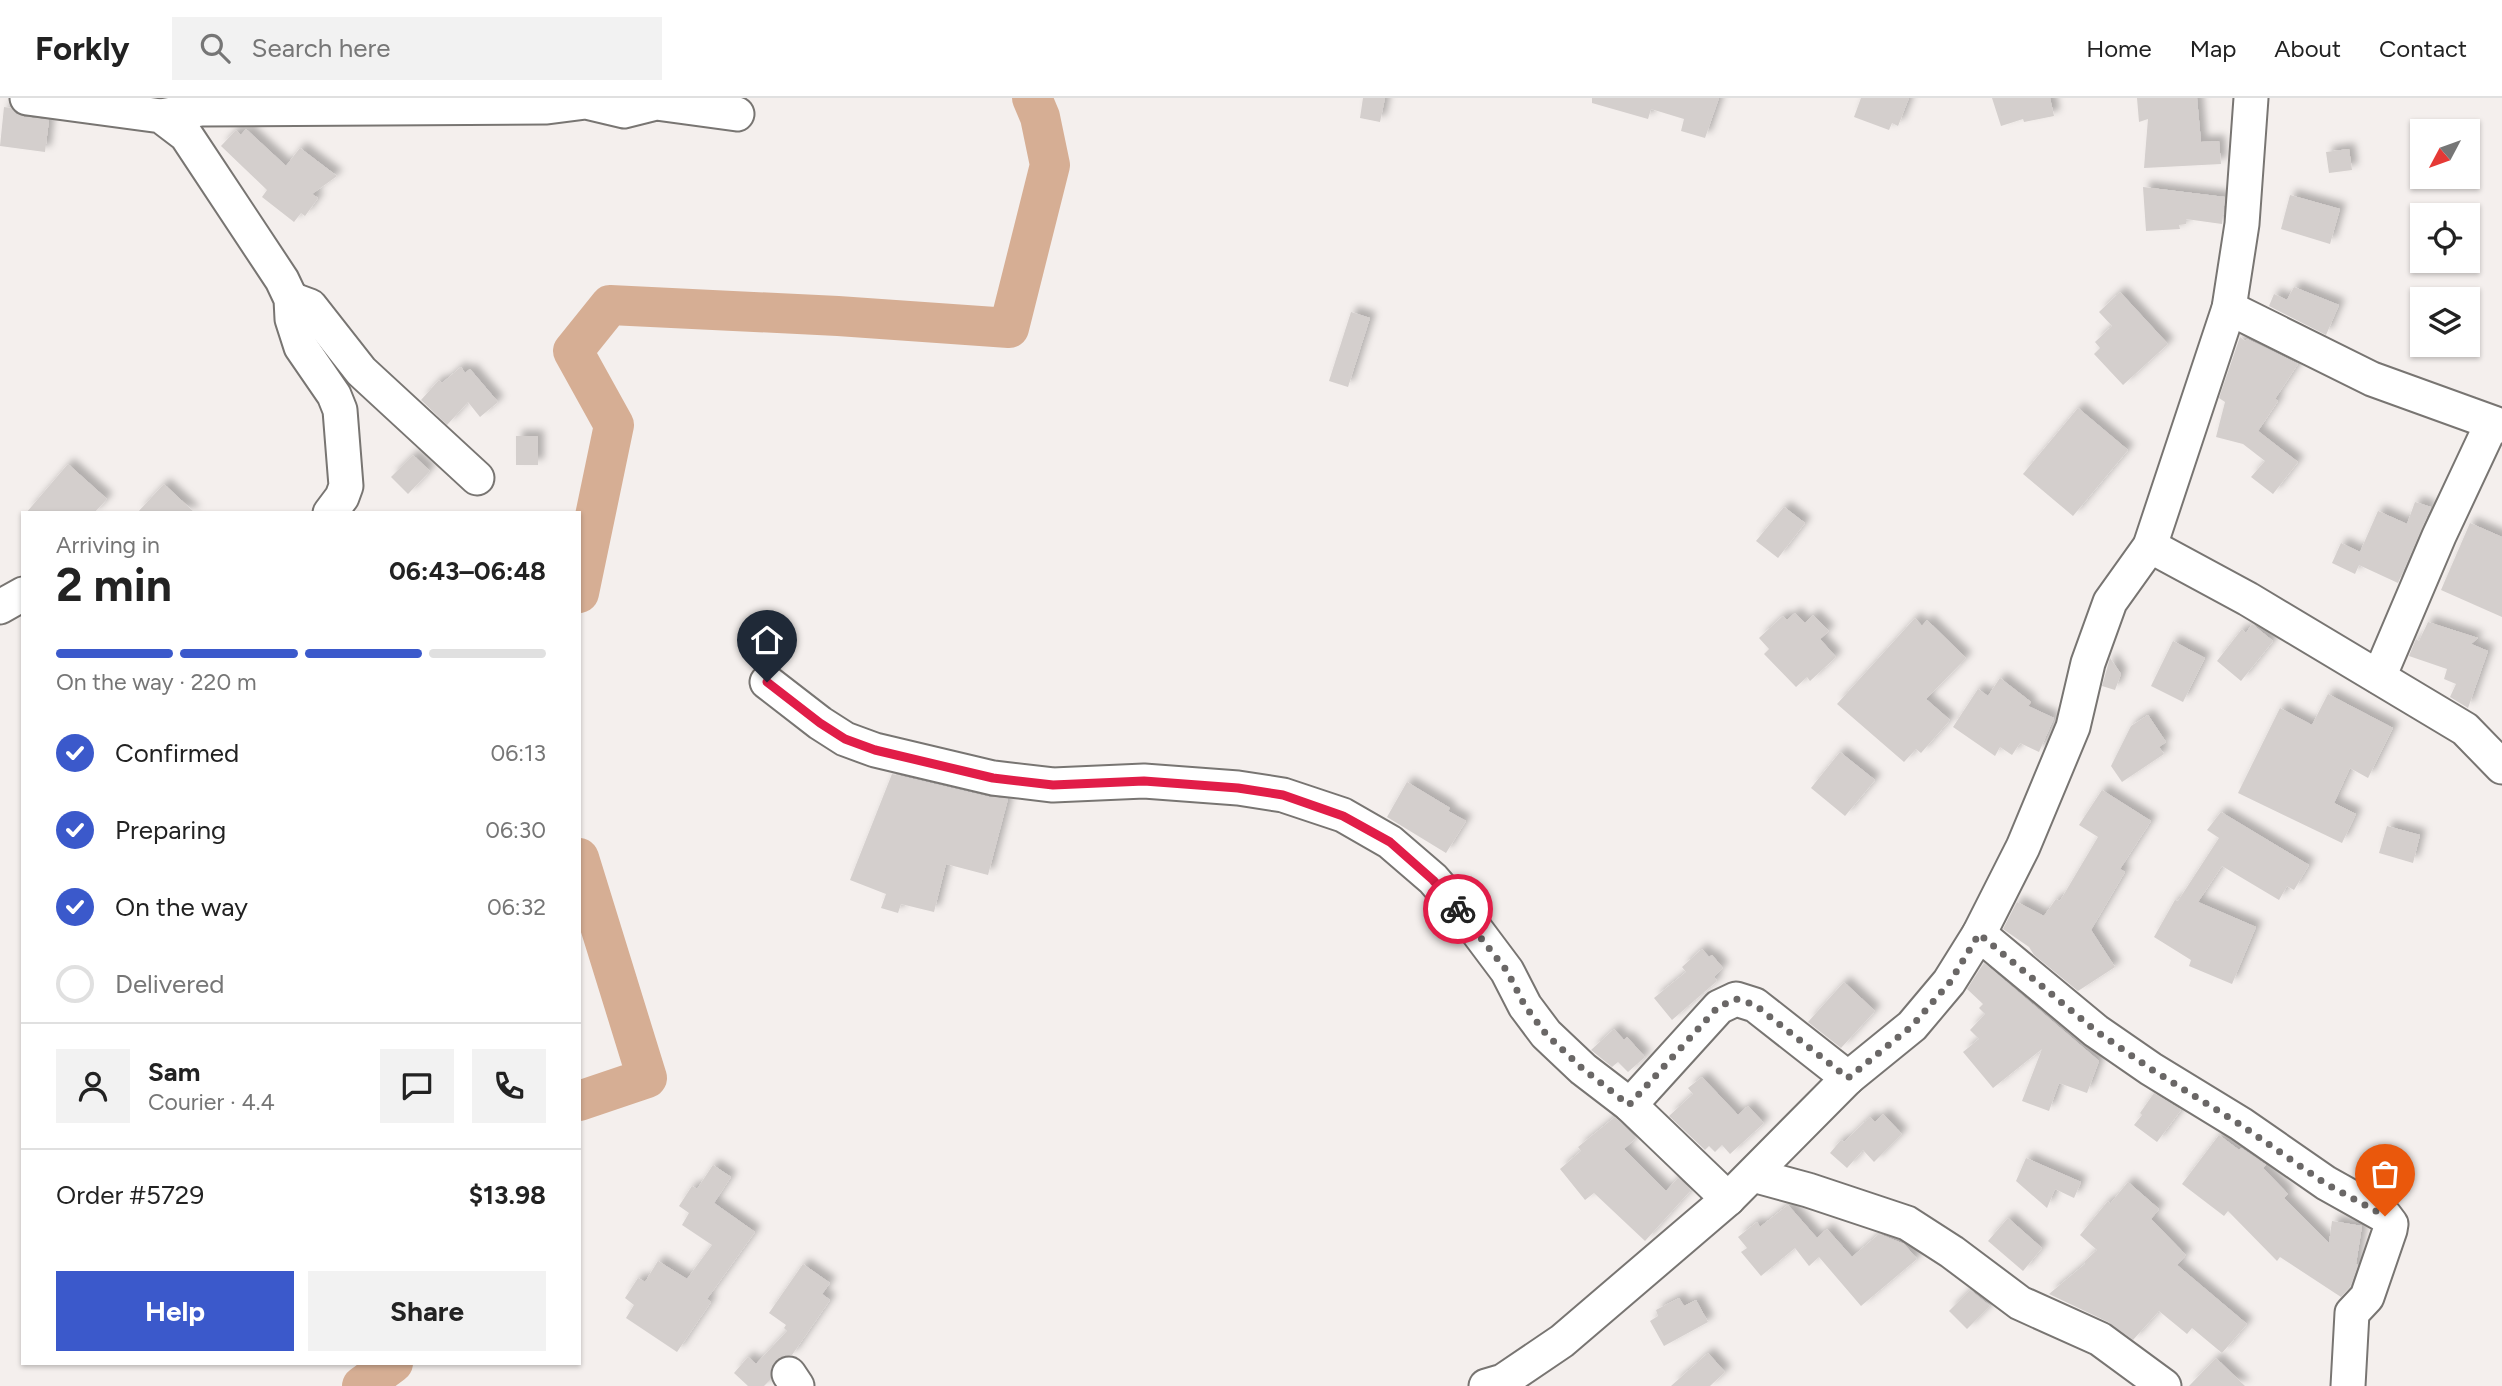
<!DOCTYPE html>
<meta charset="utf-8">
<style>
body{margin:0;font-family:Figtree,sans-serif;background:#f2f2f2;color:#222;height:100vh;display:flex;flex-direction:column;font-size:26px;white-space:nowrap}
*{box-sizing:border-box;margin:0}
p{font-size:23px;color:#767676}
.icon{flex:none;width:38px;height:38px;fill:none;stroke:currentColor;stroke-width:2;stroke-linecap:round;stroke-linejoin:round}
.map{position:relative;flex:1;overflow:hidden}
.drawer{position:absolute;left:21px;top:413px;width:560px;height:854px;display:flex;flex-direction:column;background:#fff;border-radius:0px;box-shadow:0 2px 5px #0004}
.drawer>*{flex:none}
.needle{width:46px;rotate:229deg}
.controls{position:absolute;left:2410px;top:21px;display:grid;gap:14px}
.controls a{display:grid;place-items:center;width:70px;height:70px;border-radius:0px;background:#fff;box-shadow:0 2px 5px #0004;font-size:35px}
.pin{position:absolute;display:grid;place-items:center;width:60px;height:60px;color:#fff;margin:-72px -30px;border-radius:50% 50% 50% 0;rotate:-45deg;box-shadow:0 0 7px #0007}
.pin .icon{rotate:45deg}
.courier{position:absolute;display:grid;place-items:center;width:70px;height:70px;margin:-35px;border:5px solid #e11d48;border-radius:50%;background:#fff;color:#222;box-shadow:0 2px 9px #0007}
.overview em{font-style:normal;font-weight:700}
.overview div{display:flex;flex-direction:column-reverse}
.overview{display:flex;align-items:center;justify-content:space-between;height:119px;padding:0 35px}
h1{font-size:46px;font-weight:700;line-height:52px}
.bar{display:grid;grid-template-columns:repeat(4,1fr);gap:10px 7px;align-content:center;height:84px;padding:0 35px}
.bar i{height:9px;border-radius:5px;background:#e0e0e0}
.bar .active{background:#3b59cb}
.bar p{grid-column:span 4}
.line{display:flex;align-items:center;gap:18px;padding:0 35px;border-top:2px solid #e0e0e0}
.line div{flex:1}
.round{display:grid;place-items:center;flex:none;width:74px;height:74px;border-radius:0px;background:#f2f2f2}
ol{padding:0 35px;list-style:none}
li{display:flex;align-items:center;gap:21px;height:77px}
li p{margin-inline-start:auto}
li .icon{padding:7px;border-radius:50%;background:#3b59cb;color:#fff;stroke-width:4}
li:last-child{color:#767676}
li i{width:38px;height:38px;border:4px solid #e0e0e0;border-radius:50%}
.action{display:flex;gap:14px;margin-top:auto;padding:14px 35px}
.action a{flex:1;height:80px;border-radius:0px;background:#3b59cb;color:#fff;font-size:28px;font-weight:700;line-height:80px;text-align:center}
.action a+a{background:#f2f2f2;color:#222}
header{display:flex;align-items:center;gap:42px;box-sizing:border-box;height:98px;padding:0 35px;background:#fff;border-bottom:2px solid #e0e0e0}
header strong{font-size:33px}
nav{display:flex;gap:38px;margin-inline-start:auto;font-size:24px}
.search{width:490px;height:63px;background:#f2f2f2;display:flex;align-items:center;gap:18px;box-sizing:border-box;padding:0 24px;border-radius:0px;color:#767676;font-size:26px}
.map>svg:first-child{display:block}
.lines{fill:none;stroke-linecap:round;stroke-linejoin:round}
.river{stroke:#d6ae94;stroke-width:40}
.building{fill:#d4cfcd;filter:url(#shadow)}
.minor-casing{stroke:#787572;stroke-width:37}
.minor{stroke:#fff;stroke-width:33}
.done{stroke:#6a6766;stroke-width:7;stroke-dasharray:0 12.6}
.route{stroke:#e11d48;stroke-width:9}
</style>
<header>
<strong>Forkly</strong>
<div class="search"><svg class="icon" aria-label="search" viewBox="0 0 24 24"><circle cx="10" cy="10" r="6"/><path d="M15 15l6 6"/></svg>Search here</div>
<nav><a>Home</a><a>Map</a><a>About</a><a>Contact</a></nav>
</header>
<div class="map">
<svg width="2502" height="1288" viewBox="0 0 2502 1288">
<defs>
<filter id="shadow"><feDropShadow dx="6" dy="-6" stdDeviation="3.5" flood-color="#0004"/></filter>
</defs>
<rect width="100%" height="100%" fill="#f4efed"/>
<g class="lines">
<g class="river">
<path d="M579,495L614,327L573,253L610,207L838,218L1009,230L1050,67L1040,19L1032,0"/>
<path d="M579,760L647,980L579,1003"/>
<path d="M362,1288L393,1265"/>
</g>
</g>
<g class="building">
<path d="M1363,0H1385L1380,24L1360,20Z"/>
<path d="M1592,0H1719L1705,40L1681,33L1684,21L1651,11L1648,21L1592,5Z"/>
<path d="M1861,0H1909L1898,28L1892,25L1889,32L1854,19Z"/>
<path d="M1992,0H2050L2054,18L2024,24L2023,21L2001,28Z"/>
<path d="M2137,0H2197L2201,44L2219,43L2221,66L2144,70L2148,21L2139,24Z"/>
<path d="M4,9L11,10L16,16L24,19L49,22L45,54L0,48Z"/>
<path d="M246,31L286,68L300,50L337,78L312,96L318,100L305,118L301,115L294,124L262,99L267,92L221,48L236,32L241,37Z"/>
<path d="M2349,51L2352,72L2329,75L2326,54Z"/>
<path d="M2143,89L2225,99L2222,126L2186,121V126L2179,127L2180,131L2146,133Z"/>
<path d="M2290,97L2340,111L2330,146L2281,131Z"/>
<path d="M2294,189L2339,207L2326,237L2269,208L2274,196L2287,202Z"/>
<path d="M2120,194L2168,246L2123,287L2094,256L2100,250L2095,244L2112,228L2099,214Z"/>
<path d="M1351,214L1370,220L1348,289L1329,283Z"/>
<path d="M2240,239L2245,243L2247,241L2298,266L2275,301L2278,303L2258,333L2298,364L2273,396L2251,379L2265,363L2243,346L2216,339L2225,304L2219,300Z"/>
<path d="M461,269L465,275L470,271L498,304L480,319L468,304L447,327L421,302L439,282L442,285Z"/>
<path d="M2078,310L2128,352L2073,418L2023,376Z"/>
<rect x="516" y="338" width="22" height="29"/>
<path d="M413,357L430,373L408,396L391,379Z"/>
<path d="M68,366L107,401L94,415H26Z"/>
<path d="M164,386L195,415H137Z"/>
<path d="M2415,404L2431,409L2398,485L2359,467L2355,476L2332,465L2341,445L2360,454L2378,413L2407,426Z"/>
<path d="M1784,409L1805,425L1778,460L1756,443Z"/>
<path d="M2470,425L2502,439V519L2441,492Z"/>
<path d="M1795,515L1805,525L1813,517L1829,533L1820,541L1836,559L1810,583L1807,579L1796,589L1764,556L1769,551L1759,540L1783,518L1787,522Z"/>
<path d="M1915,520L1922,528L1927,522L1966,560L1926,601L1950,622L1921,655L1916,651L1904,664L1837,606Z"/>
<path d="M2428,524L2478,540L2471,546L2488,553L2468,610L2450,599L2456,586L2444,581L2447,571L2409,558L2416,541L2419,543Z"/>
<path d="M2252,526L2273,543L2241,583L2217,563L2242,531L2246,535Z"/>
<path d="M2173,543L2205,560L2183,604L2151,588Z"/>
<path d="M2110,560L2121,576L2115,592L2102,588Z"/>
<path d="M2000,580L2031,604L2028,608L2054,620L2039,654L2020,645L2012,657L2000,649L1995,658L1953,629L1978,591L1988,598Z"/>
<path d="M2328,596L2393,630L2368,680L2350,670L2334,705L2356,716L2342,745L2238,695L2280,610L2312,627Z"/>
<path d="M2148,617L2166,644L2159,649L2164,656L2122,684L2111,668L2131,628Z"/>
<path d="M1840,654L1875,682L1845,718L1811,690Z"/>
<path d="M892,676L989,699L1008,701L988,777L946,766L934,814L901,806L898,815L881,810L886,796L850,782Z"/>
<path d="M1407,684L1450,710L1448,713L1466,723L1446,755L1387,719Z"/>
<path d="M2102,692L2151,723L2120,771L2125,774L2091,832L2115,869L2078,893L2034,857L2029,849L2003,831L2017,804L2044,818L2056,801L2060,803L2098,739L2079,727Z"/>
<path d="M2221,714L2309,767L2294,792L2287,788L2279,802L2222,768L2198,804L2256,829L2232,886L2189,868L2191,862L2154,839L2175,802L2178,803L2219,740L2207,732Z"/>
<path d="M2387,728L2420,737L2413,765L2379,755Z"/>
<path d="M1702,851L1709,859L1712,857L1723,870L1714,879L1717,883L1672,922L1654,900L1686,874L1682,869Z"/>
<path d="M1984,865L2099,963L2087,995L2059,985L2049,1013L2022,1003L2042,951L1993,990L1963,954L1979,941L1970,932L1985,916L1979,910L1983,906L1967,891Z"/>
<path d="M1844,884L1875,913L1841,950L1808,924Z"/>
<path d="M1614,931L1624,942L1627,939L1645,959L1628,974L1618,964L1612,969L1591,952Z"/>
<path d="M1702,979L1738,1017L1748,1008L1764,1025L1730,1056L1722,1047L1715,1054L1709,1048L1705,1052L1669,1018L1693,996L1688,990Z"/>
<path d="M2154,995L2181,1012L2157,1044L2134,1027L2142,1017L2140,1015Z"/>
<path d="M1883,1016L1902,1036L1874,1064L1863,1052L1847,1070L1830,1055L1841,1042L1844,1044L1870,1019L1875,1024Z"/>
<path d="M1615,1019L1636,1040L1624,1051L1666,1093L1678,1080L1691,1092L1645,1143L1594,1095L1585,1102L1560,1071L1581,1053L1578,1049Z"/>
<path d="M2219,1037L2239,1052L2241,1050L2266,1067L2263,1070L2288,1096L2284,1100L2329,1145L2332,1123L2362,1128L2356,1166L2358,1167L2350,1189L2341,1199L2280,1159L2277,1163L2228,1113L2224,1118L2182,1086Z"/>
<path d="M2026,1060L2081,1084L2074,1100L2055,1091L2047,1110L2016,1083Z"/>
<path d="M713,1067L731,1079L714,1105L755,1134L707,1201L711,1204L677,1254L626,1220L634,1207L625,1200L638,1180L645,1184L658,1163L687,1181L712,1147L682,1127L689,1115L679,1108L692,1088L697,1091Z"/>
<path d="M2128,1084L2159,1111L2151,1121L2186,1157L2177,1167L2247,1226L2222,1255L2192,1230L2187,1236L2159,1213L2133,1242L2108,1224L2049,1196L2085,1166L2084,1164L2097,1152L2080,1137L2108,1103L2110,1106Z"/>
<path d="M1788,1107L1817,1140L1827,1131L1852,1159L1879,1136L1904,1146L1917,1161L1861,1208L1819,1159L1809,1168L1795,1150L1761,1178L1741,1154L1747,1150L1738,1139L1757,1124L1760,1129Z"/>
<path d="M2008,1120L2042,1150L2023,1173L1988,1143Z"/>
<path d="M803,1166L830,1185L822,1196L830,1202L792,1257L779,1260L772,1267L771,1281L764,1288H748L734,1275L748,1259L756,1266L787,1233L784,1230L786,1227L769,1215Z"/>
<path d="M1970,1192L1990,1208L1967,1231L1949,1213Z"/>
<path d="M1679,1200L1684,1208L1696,1202L1708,1224L1664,1248L1650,1223L1658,1218L1656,1212Z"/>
<path d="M1708,1255L1725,1274L1710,1288H1671Z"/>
<path d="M2216,1260L2245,1288H2189Z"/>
</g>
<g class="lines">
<g class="minor-casing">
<g id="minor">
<path d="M27,0L161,18L186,37L282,182L291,201L292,221L301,249L334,297L340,312L346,388L342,399L330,415"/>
<path d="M161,18L201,11L547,9L586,4L624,13L656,5L737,16"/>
<path d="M291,201L310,208L361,273L477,380"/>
<path d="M2229,210L2372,281L2502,328"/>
<path d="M2150,448L2248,501L2465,631L2502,669"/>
<path d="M0,509L23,496"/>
<path d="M2379,579L2439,438L2492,325"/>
<path d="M767,584L820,625L845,641L875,652L993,680L1053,687L1144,683L1238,690L1283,697L1343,717L1390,744L1433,781L1471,825L1507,873L1525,908L1546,936L1583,971L1630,1007L1728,1101"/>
<path d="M1979,836L2096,933L2151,971L2241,1026L2326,1085L2385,1118L2391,1126L2390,1132L2367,1199L2352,1215L2348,1288"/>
<path d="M1630,1007L1719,909L1736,901L1755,907L1848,980"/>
<path d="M1753,1077L1808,1092L1907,1125L1952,1154L2020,1205L2100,1241L2164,1288"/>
<path d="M789,1276L797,1288"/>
<path d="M1486,1288L1503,1283L1562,1243L1728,1101L1848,980L1912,928L1949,884L1979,836L2023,749L2073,629L2088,565L2110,504L2150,448L2229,210L2242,126L2251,0"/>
</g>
</g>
<use href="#minor" class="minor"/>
</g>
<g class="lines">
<path class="done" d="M1458,811L1507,873L1525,908L1546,936L1583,971L1629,1007L1718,909L1736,901L1755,907L1848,980L1912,928L1950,884L1979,836L2096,933L2151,971L2241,1027L2326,1086L2385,1118"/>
<path class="route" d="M767,584L820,625L845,641L875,652L993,680L1053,687L1144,683L1238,690L1283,697L1343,718L1390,744L1433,782L1458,811"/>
</g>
</svg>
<div class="controls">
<a><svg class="needle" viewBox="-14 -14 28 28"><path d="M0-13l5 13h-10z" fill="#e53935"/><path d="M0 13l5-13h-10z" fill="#767676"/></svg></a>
<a><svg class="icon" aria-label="locate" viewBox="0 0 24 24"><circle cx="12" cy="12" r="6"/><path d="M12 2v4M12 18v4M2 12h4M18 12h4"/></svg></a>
<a><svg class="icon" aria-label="layers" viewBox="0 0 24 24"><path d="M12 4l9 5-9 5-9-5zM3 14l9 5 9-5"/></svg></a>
</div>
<div class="pin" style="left:2385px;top:1118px;background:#ea580c"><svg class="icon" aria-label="bag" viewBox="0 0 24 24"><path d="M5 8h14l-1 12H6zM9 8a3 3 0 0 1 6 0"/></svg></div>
<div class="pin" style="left:767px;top:584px;background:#1f2937"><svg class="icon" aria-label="home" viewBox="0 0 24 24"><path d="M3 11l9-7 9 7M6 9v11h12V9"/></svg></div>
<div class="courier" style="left:1458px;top:811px"><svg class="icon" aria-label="bike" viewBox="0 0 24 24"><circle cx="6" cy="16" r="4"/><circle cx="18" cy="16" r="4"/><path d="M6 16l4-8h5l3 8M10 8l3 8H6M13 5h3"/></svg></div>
<section class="drawer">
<div class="overview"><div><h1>2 min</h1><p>Arriving in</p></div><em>06:43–06:48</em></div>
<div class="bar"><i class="active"></i><i class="active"></i><i class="active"></i><i></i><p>On the way · 220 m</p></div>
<ol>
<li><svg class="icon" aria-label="check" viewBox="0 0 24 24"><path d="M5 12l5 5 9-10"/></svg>Confirmed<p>06:13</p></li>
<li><svg class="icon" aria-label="check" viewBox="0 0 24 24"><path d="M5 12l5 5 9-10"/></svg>Preparing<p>06:30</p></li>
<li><svg class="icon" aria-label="check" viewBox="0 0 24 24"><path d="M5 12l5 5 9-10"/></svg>On the way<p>06:32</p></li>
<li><i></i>Delivered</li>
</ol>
<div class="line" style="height:126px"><a class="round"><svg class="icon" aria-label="person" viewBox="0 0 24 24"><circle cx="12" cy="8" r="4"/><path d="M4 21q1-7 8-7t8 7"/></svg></a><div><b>Sam</b><p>Courier · 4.4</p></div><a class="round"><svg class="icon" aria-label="chat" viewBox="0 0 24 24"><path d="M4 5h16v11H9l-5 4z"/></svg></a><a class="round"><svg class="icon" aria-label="phone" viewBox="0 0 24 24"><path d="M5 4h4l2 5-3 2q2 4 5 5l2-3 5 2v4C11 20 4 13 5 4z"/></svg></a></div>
<div class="line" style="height:91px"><div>Order #5729</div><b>$13.98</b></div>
<div class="action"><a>Help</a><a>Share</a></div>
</section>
</div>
